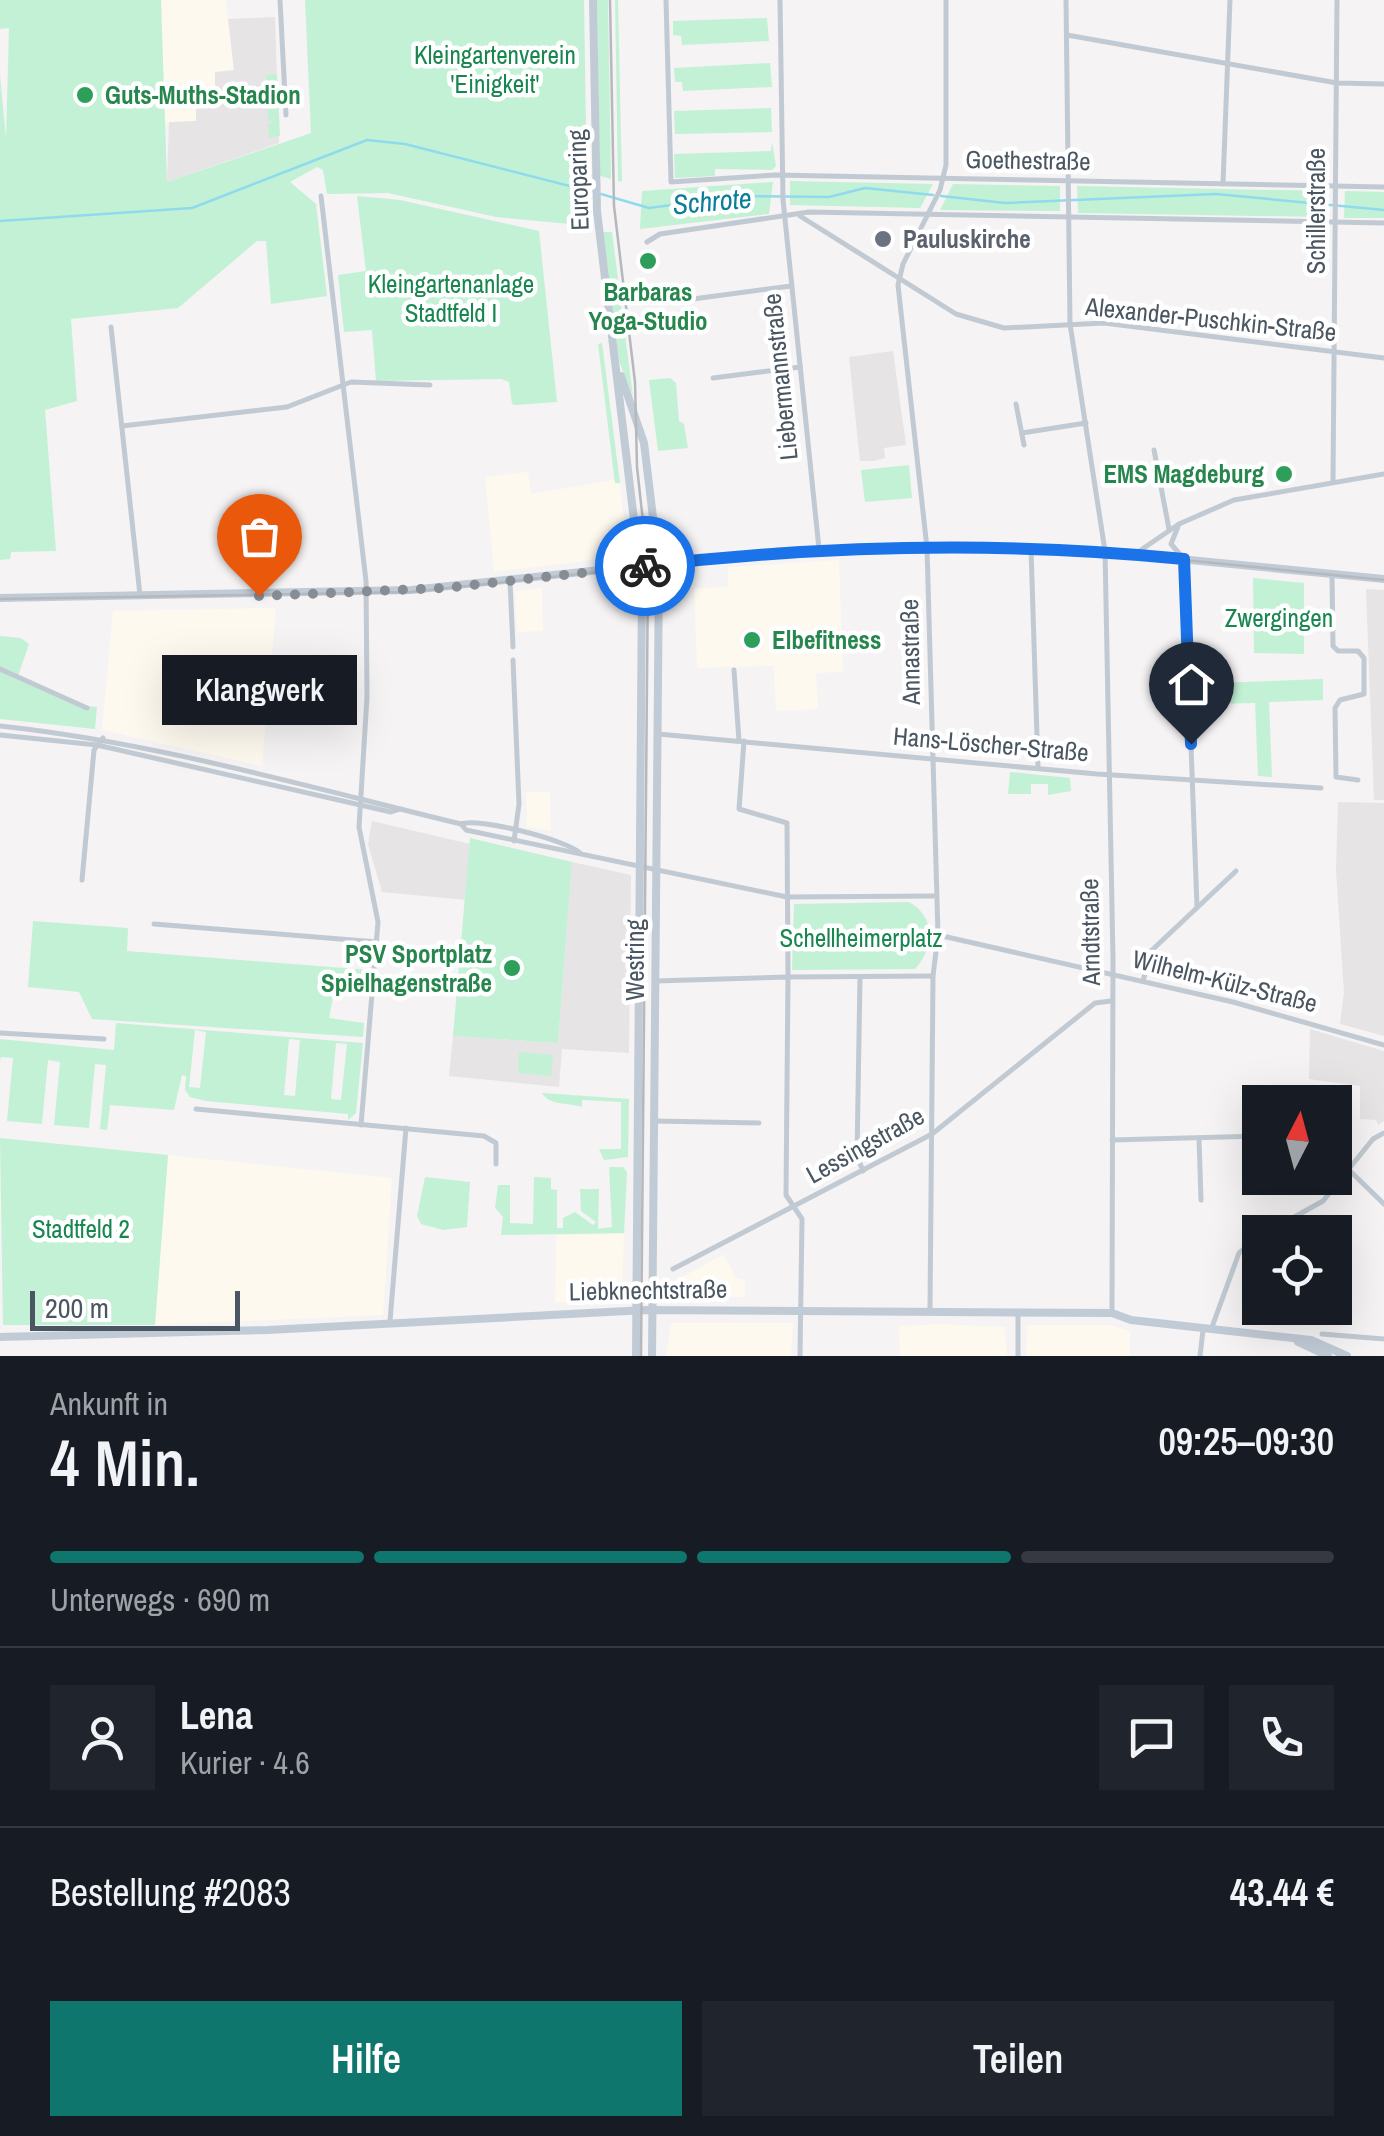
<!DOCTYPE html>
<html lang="de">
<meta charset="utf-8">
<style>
body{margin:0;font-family:"Archivo Narrow",sans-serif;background:#20242c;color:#f1f3f6;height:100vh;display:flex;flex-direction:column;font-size:38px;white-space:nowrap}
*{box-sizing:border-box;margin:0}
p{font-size:32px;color:#9ea1a6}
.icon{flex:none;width:55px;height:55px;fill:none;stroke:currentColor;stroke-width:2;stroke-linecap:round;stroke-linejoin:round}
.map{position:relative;height:1356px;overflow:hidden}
.sheet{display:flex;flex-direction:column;background:#171b24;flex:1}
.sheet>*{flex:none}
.needle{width:65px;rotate:6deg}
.tools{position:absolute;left:1242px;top:1085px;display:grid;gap:20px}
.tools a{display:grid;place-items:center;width:110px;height:110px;border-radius:0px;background:#171b24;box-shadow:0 10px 40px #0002;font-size:50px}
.scale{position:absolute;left:30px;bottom:25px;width:210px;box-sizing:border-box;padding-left:10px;border:5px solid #4a5661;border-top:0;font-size:28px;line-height:35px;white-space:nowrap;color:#4a5661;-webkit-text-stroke:8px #fff;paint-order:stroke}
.pin{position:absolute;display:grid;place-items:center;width:85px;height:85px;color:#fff;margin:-102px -42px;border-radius:50% 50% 50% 0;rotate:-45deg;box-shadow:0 0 10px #0007}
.pin .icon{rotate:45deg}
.courier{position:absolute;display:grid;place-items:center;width:100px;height:100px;margin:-50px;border:8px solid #1a73e8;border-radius:50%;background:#fff;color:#222;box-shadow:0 2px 12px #0007}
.bubble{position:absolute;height:70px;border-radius:0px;background:#171b24;box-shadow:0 10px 40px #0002;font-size:32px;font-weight:600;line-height:70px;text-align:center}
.overview em{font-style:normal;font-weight:600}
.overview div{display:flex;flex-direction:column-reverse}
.overview{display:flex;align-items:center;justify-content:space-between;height:170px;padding:0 50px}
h1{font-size:65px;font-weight:600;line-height:75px}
.bar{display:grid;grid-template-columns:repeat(4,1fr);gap:15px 10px;align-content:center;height:120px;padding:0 50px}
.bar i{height:12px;border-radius:8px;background:#363941}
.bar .current{background:#0f766e}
.bar p{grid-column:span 4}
.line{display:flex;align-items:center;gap:25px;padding:0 50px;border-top:2px solid #363941}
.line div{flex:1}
.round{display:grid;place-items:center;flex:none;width:105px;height:105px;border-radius:0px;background:#20242c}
.action{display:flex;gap:20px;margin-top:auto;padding:20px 50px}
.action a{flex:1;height:115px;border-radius:0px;background:#0f766e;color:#fff;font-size:40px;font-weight:600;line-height:115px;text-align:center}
.action a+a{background:#20242c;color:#f1f3f6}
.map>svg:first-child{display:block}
.commercial{fill:#fdf9ef}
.education{fill:#e6e4e5}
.green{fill:#c3f1d5;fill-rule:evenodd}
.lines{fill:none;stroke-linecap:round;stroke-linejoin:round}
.stream{stroke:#90daee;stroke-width:2.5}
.street{stroke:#c1cad2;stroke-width:5}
.secondary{stroke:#c1cbd6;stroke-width:8}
.tram{stroke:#b5b8bd;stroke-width:2.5}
.done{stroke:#868d94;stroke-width:10;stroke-dasharray:0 18}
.route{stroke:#1a73e8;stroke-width:12}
.leisure-dot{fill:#2e9e5b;stroke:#fff;stroke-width:4}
.worship-dot{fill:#6b7280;stroke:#fff;stroke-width:4}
.labels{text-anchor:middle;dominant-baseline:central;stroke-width:9;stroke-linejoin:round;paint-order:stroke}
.park-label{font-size:25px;fill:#17864f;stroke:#fff}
.leisure-label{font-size:25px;font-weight:bold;fill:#27864d;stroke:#fff;text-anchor:start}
.street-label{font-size:25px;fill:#4a5661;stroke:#fff}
.worship-label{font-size:25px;font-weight:bold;fill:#5b616d;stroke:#fff;text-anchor:start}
.water-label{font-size:28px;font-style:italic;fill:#0c7c9b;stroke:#fff}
</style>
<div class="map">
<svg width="1384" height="1356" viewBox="0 0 1384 1356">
<rect width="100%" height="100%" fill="#f5f3f3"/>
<g class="commercial">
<path d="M161,0H226L234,70L196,122L165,123Z"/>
<path d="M528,472L531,494L619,479L628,547L618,557L494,572L485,477Z"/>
<path d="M839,560L843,672L816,673L818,709L776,711L774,666L697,668L694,588L728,587V567Z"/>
<path d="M542,588L543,631L517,632L515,591Z"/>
<path d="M276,608L262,766L102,730L113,611Z"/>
<path d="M526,792H550L551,831L527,827Z"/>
<path d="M168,1155L392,1178L383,1315L155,1325Z"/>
<path d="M624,1234L622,1299L555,1303L556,1235Z"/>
<path d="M724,1254L736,1278L745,1280V1297L675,1296L664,1287Z"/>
<path d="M671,1323H793L791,1356H666Z"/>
<path d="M941,1324L1005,1327L1007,1356H900L899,1326Z"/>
<path d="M1027,1325H1110L1130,1331V1356H1026Z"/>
</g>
<g class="education">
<path d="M275,17L279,143L167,182L169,122L196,121V98L215,97V72L234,70L228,19Z"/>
<path d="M893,351L906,445L884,448L885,458L874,461H860L849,357Z"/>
<path d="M1366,589L1384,590V800H1374Z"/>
<path d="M1338,802L1384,803V1036L1340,1024L1344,993L1336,870Z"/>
<path d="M372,821L470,844L466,900L382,892L368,844Z"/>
<path d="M572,862L631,875L629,1053L562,1049L559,1087L449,1076L453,1036L558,1043Z"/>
<path d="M1310,1029L1384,1051V1121L1378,1125L1376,1120L1360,1119V1086L1309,1079Z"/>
</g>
<g class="green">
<path d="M0,0H161L167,182L311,133L305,0H584L586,129L579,159L581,225L496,217L388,193L327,194L323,170L317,167L290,182L316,204L327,296L271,304L266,241H257L178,308L71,319L77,401L45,410L56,551L11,552L10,559L0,560V75L6,139L9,28L0,29Z"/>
<path d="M597,0H608L611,179L600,176Z"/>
<path d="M615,0H618L622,182L618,181Z"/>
<path d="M767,18L769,41L682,45L681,36L673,35V21Z"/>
<path d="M770,63L772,87L683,91L682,82H675L674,68Z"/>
<path d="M277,74L280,136L269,138L268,125L273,121H268L267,90L271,89L267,87L266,75Z"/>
<path d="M771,108L772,132L675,134L674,111Z"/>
<path d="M772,142L776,166L772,170L715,169V176L675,178L674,154L771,151Z"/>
<path d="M790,181L933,184L920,208L790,205Z"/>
<path d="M773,182L769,214L640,229L642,191Z"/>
<path d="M953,184L1060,186V211L940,210Z"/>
<path d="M1077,186L1327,191L1326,217L1078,213Z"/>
<path d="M1345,191L1384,192V218H1344Z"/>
<path d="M357,196L400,200L539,231L557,402L516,405L512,404L509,382L501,379L376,381L372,330L344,332L338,275L366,271Z"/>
<path d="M603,232H612L633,397L619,361Z"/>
<path d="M602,343L620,483H615L598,344Z"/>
<path d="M670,378L676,383L679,421L684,424L688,448L658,451L649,380Z"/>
<path d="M909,465L912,498L865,502L861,470Z"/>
<path d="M1253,578L1304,583V654L1254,653Z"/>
<path d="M0,636L21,638L29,644L17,679L79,705L97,707L95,729L0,719Z"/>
<path d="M1323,679V700L1269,702L1272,777L1258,776L1255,703L1218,704L1216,683Z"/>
<path d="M1010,772L1070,778L1071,791L1048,795V784H1031V794H1008Z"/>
<path d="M470,838L572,862L558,1043L453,1036Z"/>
<path d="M909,902C936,917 934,948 915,969L792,970L794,904Z"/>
<path d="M33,921L128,928L127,951L369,970L368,983L335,987L329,1018L364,1023L363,1037L92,1019L79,992L28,987Z"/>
<path d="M116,1023L363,1043L356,1113L348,1120V1114L206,1101L190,1097L185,1090L186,1076L182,1075L174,1110L110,1105L107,1130L100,1129L106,1065L95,1064L89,1128L54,1125L60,1062L48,1060L42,1124L7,1121L13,1058L1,1057L0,1061V1039L114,1050ZM195,1030L206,1032L200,1088L189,1087ZM289,1039L300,1040L295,1096L284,1095ZM336,1043L347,1044L341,1100L331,1099Z"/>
<path d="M519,1052L553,1055L551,1076L518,1073Z"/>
<path d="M542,1093L629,1099L628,1157L604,1160L599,1149H621V1102L582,1100V1107C566,1102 550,1106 542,1093Z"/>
<path d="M0,1138L168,1155L155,1325H3Z"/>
<path d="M609,1167H623L627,1172L624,1233L501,1235L503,1217L495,1208L498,1185H510V1223L533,1224L534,1177L551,1178V1189L557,1190V1228H563V1218L575,1212L593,1225L596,1222L581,1211L580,1189H599L598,1229L612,1227Z"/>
<path d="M425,1177L470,1182L467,1227L443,1230L421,1224L417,1216Z"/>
</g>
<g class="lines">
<g class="stream">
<path d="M601,194L649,208L740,196L829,197L865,188L933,195"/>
<path d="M941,196L1005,203L1216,194L1384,210"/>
<path d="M0,221L192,208L367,140L405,144L593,192"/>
</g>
<g class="street">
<path d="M280,0L286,115"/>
<path d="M666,0L671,182L775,175L1384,187"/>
<path d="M780,0L783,200L819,549"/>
<path d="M1066,0L1070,324L1105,551L1113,958L1112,1313"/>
<path d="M1067,35L1337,83L1384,84"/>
<path d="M1223,184L1230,0"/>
<path d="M321,196L366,581L367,697L359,827L378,922L361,1125"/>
<path d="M800,216L956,314L1004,328L1104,323L1384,358"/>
<path d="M647,242L660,234L809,212L1384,223"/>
<path d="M693,299L791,286"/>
<path d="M111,327L140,595"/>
<path d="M713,378L800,367"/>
<path d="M1016,404L1024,445"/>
<path d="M122,426L287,407L351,382L430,385"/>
<path d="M1022,433L1086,423"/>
<path d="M1154,450L1169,529"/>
<path d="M1333,482L1337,0"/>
<path d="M1179,524L1171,544L1184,559L1197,907"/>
<path d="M1031,549L1038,768"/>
<path d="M1135,554L1179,524L1234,500L1384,474"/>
<path d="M1332,575L1333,646L1338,651H1358L1364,658V694L1340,700L1335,708L1336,777L1358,780"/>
<path d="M510,581L513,647"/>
<path d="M513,660L519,804L514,841"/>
<path d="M0,669L87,708"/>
<path d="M734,670L739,741"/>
<path d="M0,726C158,743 308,787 461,824L466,830L787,897L933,896"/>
<path d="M658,734L1097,774L1321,788"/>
<path d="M0,735L97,745L391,812L400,809"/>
<path d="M744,741L739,809L787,823L788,977L931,976"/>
<path d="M461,824C477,817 567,840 580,853"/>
<path d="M82,880L94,750L103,738"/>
<path d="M154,924L377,942"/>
<path d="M938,935L1233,1002L1384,1045"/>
<path d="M860,977L857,1156L863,1171"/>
<path d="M655,981L788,977L786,1195L802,1219L800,1356"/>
<path d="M1143,981L1151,951L1236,871"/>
<path d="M0,1033L104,1039"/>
<path d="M196,1109L484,1136L496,1143V1164"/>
<path d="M655,1121L759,1123"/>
<path d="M1199,1138L1201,1200"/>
<path d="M1112,1140L1260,1136"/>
<path d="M1349,1170L1384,1204"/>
<path d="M1267,1232L1323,1201L1373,1139L1384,1133"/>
<path d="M673,1269L932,1134L1095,1003L1111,1001"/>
<path d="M930,1309L933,976L938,935L927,548L898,285L903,264L940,190L946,165V0"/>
<path d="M1018,1314V1356"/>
<path d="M390,1321L406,1128"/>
<path d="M1212,1327L1239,1253L1260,1236"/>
<path d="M1322,1334L1384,1339"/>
<path d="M1200,1356L1203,1330"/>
</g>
<g class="secondary">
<path d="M593,0L597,211L642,587L636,1356"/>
<path d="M621,376L644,443L659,567L652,1356"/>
<path d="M0,598L411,590L782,551L904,548L1097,551L1384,579"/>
<path d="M0,1337L268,1330L646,1310L1112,1313L1131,1320L1311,1340L1347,1356"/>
<path d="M1298,1342L1328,1356"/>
</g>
<g class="tram">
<path d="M610,0L614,206L635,382L637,467L648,567L641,1356"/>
<path d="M0,599L410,592L778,553L855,550L1103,552L1384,580"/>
</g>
</g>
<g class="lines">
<path class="done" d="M259,596L445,588L645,566"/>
<path class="route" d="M645,566C824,545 1005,541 1184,559L1191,744"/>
</g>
<g class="leisure-dot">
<circle cx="85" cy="95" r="10"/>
<circle cx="648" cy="261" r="10"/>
<circle cx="1284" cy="474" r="10"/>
<circle cx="752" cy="640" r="10"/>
<circle cx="512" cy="968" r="10"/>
</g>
<circle class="worship-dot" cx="883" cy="239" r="10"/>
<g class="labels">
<g class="park-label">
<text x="495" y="55">Kleingartenverein<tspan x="495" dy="29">'Einigkeit'</tspan></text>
<text x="451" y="284">Kleingartenanlage<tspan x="451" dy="29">Stadtfeld I</tspan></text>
<text x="1279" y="618">Zwergingen</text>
<text x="861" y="938">Schellheimerplatz</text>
<text x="81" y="1229">Stadtfeld 2</text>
</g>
<g class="leisure-label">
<text x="105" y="95">Guts-Muths-Stadion</text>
<text x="648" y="292" text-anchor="middle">Barbaras<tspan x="648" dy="29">Yoga-Studio</tspan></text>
<text x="1264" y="474" text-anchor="end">EMS Magdeburg</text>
<text x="772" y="640">Elbefitness</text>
<text x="492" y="954" text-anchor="end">PSV Sportplatz<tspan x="492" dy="29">Spielhagenstraße</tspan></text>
</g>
<g class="street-label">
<text transform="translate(1028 160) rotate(1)">Goethestraße</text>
<text transform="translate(578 180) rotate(-92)">Europaring</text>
<text transform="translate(1316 211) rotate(-90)">Schillerstraße</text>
<text transform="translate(1211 319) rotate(6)">Alexander-Puschkin-Straße</text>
<text transform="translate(780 377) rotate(-96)">Liebermannstraße</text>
<text transform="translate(910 652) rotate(-91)">Annastraße</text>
<text transform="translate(991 744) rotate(5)">Hans-Löscher-Straße</text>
<text transform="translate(1090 932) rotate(-91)">Arndtstraße</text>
<text transform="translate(635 960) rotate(-90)">Westring</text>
<text transform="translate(1225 981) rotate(14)">Wilhelm-Külz-Straße</text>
<text transform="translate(865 1145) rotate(-29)">Lessingstraße</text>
<text transform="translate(648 1290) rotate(-1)">Liebknechtstraße</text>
</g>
<g class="worship-label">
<text x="903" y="239">Pauluskirche</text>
</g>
<g class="water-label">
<text transform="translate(712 201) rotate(-5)">Schrote</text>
</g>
</g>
</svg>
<div class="tools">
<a><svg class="needle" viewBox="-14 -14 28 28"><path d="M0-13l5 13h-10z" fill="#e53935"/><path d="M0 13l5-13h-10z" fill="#9ea1a6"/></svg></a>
<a><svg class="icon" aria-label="locate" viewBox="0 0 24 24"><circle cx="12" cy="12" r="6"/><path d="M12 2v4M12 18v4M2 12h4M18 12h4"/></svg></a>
</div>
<div class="scale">200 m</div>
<div class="pin" style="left:259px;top:596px;background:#ea580c"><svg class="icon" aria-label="bag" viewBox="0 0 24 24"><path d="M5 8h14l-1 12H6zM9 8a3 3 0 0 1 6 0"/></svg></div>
<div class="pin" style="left:1191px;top:744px;background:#1f2937"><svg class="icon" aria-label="home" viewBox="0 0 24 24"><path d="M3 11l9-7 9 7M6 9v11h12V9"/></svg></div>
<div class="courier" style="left:645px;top:566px"><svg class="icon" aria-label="bike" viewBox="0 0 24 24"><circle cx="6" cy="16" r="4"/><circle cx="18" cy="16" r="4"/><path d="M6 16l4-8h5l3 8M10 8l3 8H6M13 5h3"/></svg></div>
<div class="bubble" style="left:162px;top:655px;width:195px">Klangwerk</div>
</div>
<section class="sheet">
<div class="overview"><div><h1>4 Min.</h1><p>Ankunft in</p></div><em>09:25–09:30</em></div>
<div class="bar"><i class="current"></i><i class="current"></i><i class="current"></i><i></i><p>Unterwegs · 690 m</p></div>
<div class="line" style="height:180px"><a class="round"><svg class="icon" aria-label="person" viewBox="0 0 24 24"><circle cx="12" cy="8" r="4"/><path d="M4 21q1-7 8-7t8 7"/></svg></a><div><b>Lena</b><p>Kurier · 4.6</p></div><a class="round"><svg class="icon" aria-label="chat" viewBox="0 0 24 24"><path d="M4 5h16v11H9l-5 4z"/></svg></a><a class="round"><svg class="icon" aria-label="phone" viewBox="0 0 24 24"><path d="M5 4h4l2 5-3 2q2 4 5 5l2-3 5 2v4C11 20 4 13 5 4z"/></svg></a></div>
<div class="line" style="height:130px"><div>Bestellung #2083</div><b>43.44 €</b></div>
<div class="action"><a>Hilfe</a><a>Teilen</a></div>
</section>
